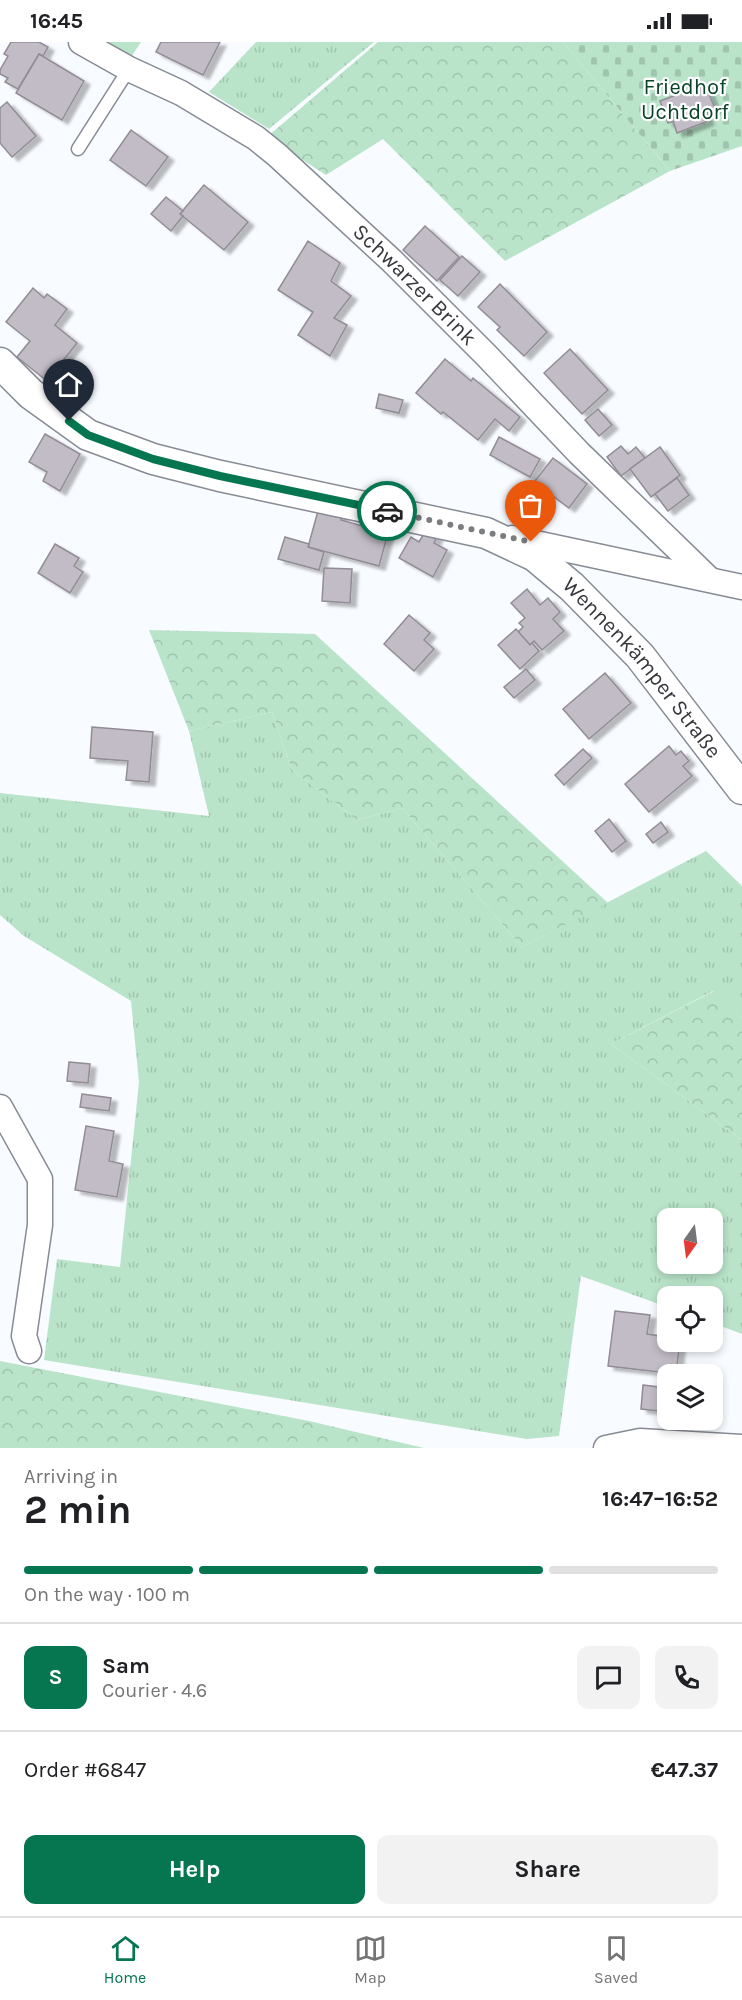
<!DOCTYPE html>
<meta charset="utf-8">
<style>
body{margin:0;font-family:Karla,sans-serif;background:#f2f2f2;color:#202124;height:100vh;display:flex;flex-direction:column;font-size:22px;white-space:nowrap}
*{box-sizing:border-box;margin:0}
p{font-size:20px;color:#757577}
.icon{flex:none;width:33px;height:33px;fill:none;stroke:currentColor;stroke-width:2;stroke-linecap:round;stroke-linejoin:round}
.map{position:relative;height:1406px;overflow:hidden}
.details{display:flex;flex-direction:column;background:#fff;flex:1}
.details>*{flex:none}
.needle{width:39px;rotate:194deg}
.buttons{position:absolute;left:657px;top:1166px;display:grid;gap:12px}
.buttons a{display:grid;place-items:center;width:66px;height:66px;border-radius:12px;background:#fff;box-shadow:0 3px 9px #0003;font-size:30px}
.pin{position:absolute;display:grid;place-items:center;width:51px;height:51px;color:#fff;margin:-62px -26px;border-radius:50% 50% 50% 0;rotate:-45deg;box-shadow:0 0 6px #0007}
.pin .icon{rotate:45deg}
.courier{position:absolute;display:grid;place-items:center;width:60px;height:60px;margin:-30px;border:4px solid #067650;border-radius:50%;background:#fff;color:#222;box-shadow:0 2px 8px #0007}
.overview em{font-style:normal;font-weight:700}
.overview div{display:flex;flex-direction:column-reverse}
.overview{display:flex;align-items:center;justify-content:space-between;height:102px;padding:0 24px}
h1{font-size:39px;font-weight:700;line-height:45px}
.bar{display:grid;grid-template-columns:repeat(4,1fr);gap:9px 6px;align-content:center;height:72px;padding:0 24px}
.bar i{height:8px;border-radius:4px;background:#e0e0e0}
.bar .selected{background:#067650}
.bar p{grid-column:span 4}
.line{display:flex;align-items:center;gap:15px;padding:0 24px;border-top:2px solid #e0e0e0}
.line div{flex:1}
.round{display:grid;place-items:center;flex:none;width:63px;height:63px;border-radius:12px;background:#f2f2f2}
.button{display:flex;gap:12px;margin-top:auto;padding:12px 24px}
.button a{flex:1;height:69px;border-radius:12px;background:#067650;color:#fff;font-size:24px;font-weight:700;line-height:69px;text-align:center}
.button a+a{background:#f2f2f2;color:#202124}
.status{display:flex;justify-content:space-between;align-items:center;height:42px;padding:0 30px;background:#fff;direction:ltr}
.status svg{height:16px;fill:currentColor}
.menu{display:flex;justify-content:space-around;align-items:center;height:84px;border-top:2px solid #e0e0e0;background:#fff;font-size:16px;color:#757577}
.menu a{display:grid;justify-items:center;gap:3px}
.menu .selected{color:#067650}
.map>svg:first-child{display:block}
.grass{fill:url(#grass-tufts);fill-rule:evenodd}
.forest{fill:url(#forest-crowns)}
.cemetery{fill:url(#cemetery-stones)}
.building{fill:#c2bcc6;stroke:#928c95;stroke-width:1.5;filter:url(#shadow)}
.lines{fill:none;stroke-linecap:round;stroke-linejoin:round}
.service-casing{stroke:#878b95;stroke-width:15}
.minor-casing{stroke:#878b95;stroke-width:27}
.tertiary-casing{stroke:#878b95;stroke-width:33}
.service{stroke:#fff;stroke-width:12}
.minor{stroke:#fff;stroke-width:24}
.tertiary{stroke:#fff;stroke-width:30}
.done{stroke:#7b7d81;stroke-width:6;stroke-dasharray:0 10.8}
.route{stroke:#067650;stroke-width:8}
.labels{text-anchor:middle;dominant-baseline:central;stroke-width:4.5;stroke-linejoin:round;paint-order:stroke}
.park-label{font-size:22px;fill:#084429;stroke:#fff}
.street-label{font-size:22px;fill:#37393d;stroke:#fff}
</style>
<div class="status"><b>16:45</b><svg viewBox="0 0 49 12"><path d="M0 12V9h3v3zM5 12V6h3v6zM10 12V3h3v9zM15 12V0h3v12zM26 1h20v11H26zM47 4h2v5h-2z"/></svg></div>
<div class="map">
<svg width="742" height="1406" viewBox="0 0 742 1406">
<defs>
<pattern id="grass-tufts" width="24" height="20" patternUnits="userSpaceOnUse" patternTransform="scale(1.5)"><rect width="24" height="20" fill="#b9e4c9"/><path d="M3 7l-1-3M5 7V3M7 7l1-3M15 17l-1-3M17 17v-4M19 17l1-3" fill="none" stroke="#a0c4ae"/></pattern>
<pattern id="forest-crowns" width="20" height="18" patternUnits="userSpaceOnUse" patternTransform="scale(1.5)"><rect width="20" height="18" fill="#b9e4c9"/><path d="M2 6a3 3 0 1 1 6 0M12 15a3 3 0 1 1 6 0" fill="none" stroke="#a0c4ae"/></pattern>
<pattern id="cemetery-stones" width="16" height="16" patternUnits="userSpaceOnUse" patternTransform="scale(1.5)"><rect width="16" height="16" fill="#b9e4c9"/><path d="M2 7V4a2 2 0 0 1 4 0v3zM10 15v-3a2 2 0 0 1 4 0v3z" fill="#a0c4ae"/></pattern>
<filter id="shadow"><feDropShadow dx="6" dy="4" stdDeviation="1.5" flood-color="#0004"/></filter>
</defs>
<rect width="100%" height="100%" fill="#f8fbff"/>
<g class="grass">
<path d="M95,0H141L129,18Z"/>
<path d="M256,0H374L269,87L209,50Z"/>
<path d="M272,670L292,728L357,778L402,766L522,905L706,809L742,844V976L713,949L611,1002L742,1098V1292L713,1281L712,1254H668L667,1265L581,1234L559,1394L527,1397L44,1318L57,1217L120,1225L139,1040L131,959L24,894L0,873V751L209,774L189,689ZM668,1176H712V1221H668Z"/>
</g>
<g class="forest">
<path d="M378,0H563L670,129L505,219L383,97L326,133L267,95Z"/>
<path d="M149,588L315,592L608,861L522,905L402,766L357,778L292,728L272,670L189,689Z"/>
<path d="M714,949L742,976V1098L611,1002Z"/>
<path d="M0,1319L309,1379L424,1406H0Z"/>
</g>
<path class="cemetery" d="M563,0H742V104L670,129Z"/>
<g class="building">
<path d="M11,0H39L48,5L43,14L39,12L18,47L5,40L8,36L0,32V28L8,14L4,12Z"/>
<path d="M161,0H220L203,33L156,10Z"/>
<path d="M39,12L84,39L62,78L16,51Z"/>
<path d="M705,42L715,67L705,71L708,79L677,91L673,79L668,81L660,59Z"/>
<path d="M7,60L36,94L12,115L0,101V66Z"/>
<path d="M131,88L168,115L146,144L110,118Z"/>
<path d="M204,143L248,180L224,208L180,172Z"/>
<path d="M166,155L183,169L180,172L183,174L171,189L151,172Z"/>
<path d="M425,184L459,215L437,239L403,208Z"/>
<path d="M308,199L340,221L331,239L351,254L334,276L347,283L330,314L298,293L313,270L278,248Z"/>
<path d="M462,214L480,230L458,254L440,238Z"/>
<path d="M500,242L547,290L524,314L497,288L500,285L478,265Z"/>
<path d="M33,246L44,256L47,252L67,267L55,283L77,301L47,339L17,315L30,299L6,280Z"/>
<path d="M570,307L608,348L582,372L544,331Z"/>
<path d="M445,317L471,339L473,336L520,375L509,389L495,377L478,398L443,370L441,372L416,351Z"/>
<path d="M379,352L403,358L399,371L376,366Z"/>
<path d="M598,367L612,383L599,394L585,378Z"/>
<path d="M45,392L80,412L60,449L43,439L47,430L29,420Z"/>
<path d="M499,395L540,417L530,435L490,413Z"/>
<path d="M621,404L628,412L636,405L645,416L621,434L607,415Z"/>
<path d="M660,405L680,433L651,455L630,427Z"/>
<path d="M553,416L587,442L569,466L534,440Z"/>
<path d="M677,436L689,453L668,469L655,452Z"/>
<path d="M318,469H344L341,478L388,491L379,524L308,505Z"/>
<path d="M426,488L437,494L434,501L447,508L433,535L399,516L411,495L419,500Z"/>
<path d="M285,495L309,502L308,505L324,510L319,528L278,517Z"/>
<path d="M55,502L79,516L74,524L83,530L70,551L38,531Z"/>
<path d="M324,526L352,527L350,561L322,559Z"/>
<path d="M527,547L540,563L548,556L560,570L553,577L564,589L542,608L534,599L530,603L518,590L523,585L519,581L525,576L511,561Z"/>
<path d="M409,573L430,591L424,598L434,607L414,629L384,602Z"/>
<path d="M516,587L530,603L532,601L539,609L520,627L498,603Z"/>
<path d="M526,627L535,638L514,656L504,645Z"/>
<path d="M605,631L631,661L589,697L563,667Z"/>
<path d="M92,685L153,690L149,740L126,738L128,719L90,716Z"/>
<path d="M669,704L676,713L681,709L689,719L683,724L692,734L649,770L625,742Z"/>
<path d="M583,707L592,716L564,743L555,733Z"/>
<path d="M609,777L626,799L612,810L595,789Z"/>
<path d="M661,780L668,790L653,801L646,792Z"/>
<path d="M69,1020L90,1022L88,1041L67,1039Z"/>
<path d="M82,1052L111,1056L109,1069L80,1065Z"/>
<path d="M86,1084L114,1089L109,1119L123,1122L117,1155L75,1148Z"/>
<path d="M615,1269L650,1273L647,1292L668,1295V1299H680L676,1332L608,1324Z"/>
<path d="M643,1343L668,1346V1370L641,1367Z"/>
</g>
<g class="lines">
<g class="service-casing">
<path id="service" d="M78,107L129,27"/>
</g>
<g class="minor-casing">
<g id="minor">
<path id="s1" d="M81,0L129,27L181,51L256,96L277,113L392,219L487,314L579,411L709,537"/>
<path d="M512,496L742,545"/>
<path d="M0,1065L40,1137V1183L24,1294L29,1309"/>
<path d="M606,1406L640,1399L742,1405"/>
</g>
</g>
<g class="tertiary-casing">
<g id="tertiary">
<path id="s2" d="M0,321L31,352L88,393L153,417L220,434L486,491L535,514L572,545L640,614L742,747"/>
</g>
</g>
<use href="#service" class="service"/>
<use href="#minor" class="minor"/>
<use href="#tertiary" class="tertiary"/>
</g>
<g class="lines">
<path class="done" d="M387,469L531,500"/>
<path class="route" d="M69,379L88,393L153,417L220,434L387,469"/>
</g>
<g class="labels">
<g class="park-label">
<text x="685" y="45">Friedhof<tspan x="685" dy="25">Uchtdorf</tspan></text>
</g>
<g class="street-label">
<text stroke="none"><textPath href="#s1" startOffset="416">Schwarzer Brink</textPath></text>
<text stroke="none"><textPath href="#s2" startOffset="734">Wennenkämper Straße</textPath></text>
</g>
</g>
</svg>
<div class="buttons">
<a><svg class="needle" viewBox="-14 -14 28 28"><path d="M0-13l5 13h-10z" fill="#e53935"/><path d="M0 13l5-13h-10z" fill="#757577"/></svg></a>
<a><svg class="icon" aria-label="locate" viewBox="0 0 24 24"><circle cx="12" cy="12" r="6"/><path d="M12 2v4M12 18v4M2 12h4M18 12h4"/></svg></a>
<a><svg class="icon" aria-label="layers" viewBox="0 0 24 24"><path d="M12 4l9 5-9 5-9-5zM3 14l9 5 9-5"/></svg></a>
</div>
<div class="pin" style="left:531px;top:500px;background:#ea580c"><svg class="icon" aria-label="bag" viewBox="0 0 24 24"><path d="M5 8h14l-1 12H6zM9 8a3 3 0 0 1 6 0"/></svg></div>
<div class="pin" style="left:69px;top:379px;background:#1f2937"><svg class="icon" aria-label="home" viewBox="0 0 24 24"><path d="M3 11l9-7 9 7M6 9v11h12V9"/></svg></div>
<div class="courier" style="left:387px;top:469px"><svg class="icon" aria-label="car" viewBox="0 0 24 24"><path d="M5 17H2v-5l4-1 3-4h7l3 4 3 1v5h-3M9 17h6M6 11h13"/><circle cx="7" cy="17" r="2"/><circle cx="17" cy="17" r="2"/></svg></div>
</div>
<section class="details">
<div class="overview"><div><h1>2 min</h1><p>Arriving in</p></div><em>16:47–16:52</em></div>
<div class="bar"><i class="selected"></i><i class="selected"></i><i class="selected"></i><i></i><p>On the way · 100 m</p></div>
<div class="line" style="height:108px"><b class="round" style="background:#067650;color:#fff">S</b><div><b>Sam</b><p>Courier · 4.6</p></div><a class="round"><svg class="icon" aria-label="chat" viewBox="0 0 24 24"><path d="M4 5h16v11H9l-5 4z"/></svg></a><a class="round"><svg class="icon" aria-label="phone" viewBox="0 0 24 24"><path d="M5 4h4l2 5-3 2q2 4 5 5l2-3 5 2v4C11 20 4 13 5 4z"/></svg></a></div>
<div class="line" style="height:78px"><div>Order #6847</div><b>€47.37</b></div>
<div class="button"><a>Help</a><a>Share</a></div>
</section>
<nav class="menu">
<a class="selected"><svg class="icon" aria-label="home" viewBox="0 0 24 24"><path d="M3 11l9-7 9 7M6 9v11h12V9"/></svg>Home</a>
<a><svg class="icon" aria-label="map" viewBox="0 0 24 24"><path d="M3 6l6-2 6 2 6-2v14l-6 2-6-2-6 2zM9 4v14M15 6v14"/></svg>Map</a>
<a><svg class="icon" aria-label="saved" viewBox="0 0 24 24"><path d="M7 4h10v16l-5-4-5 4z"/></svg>Saved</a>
</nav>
